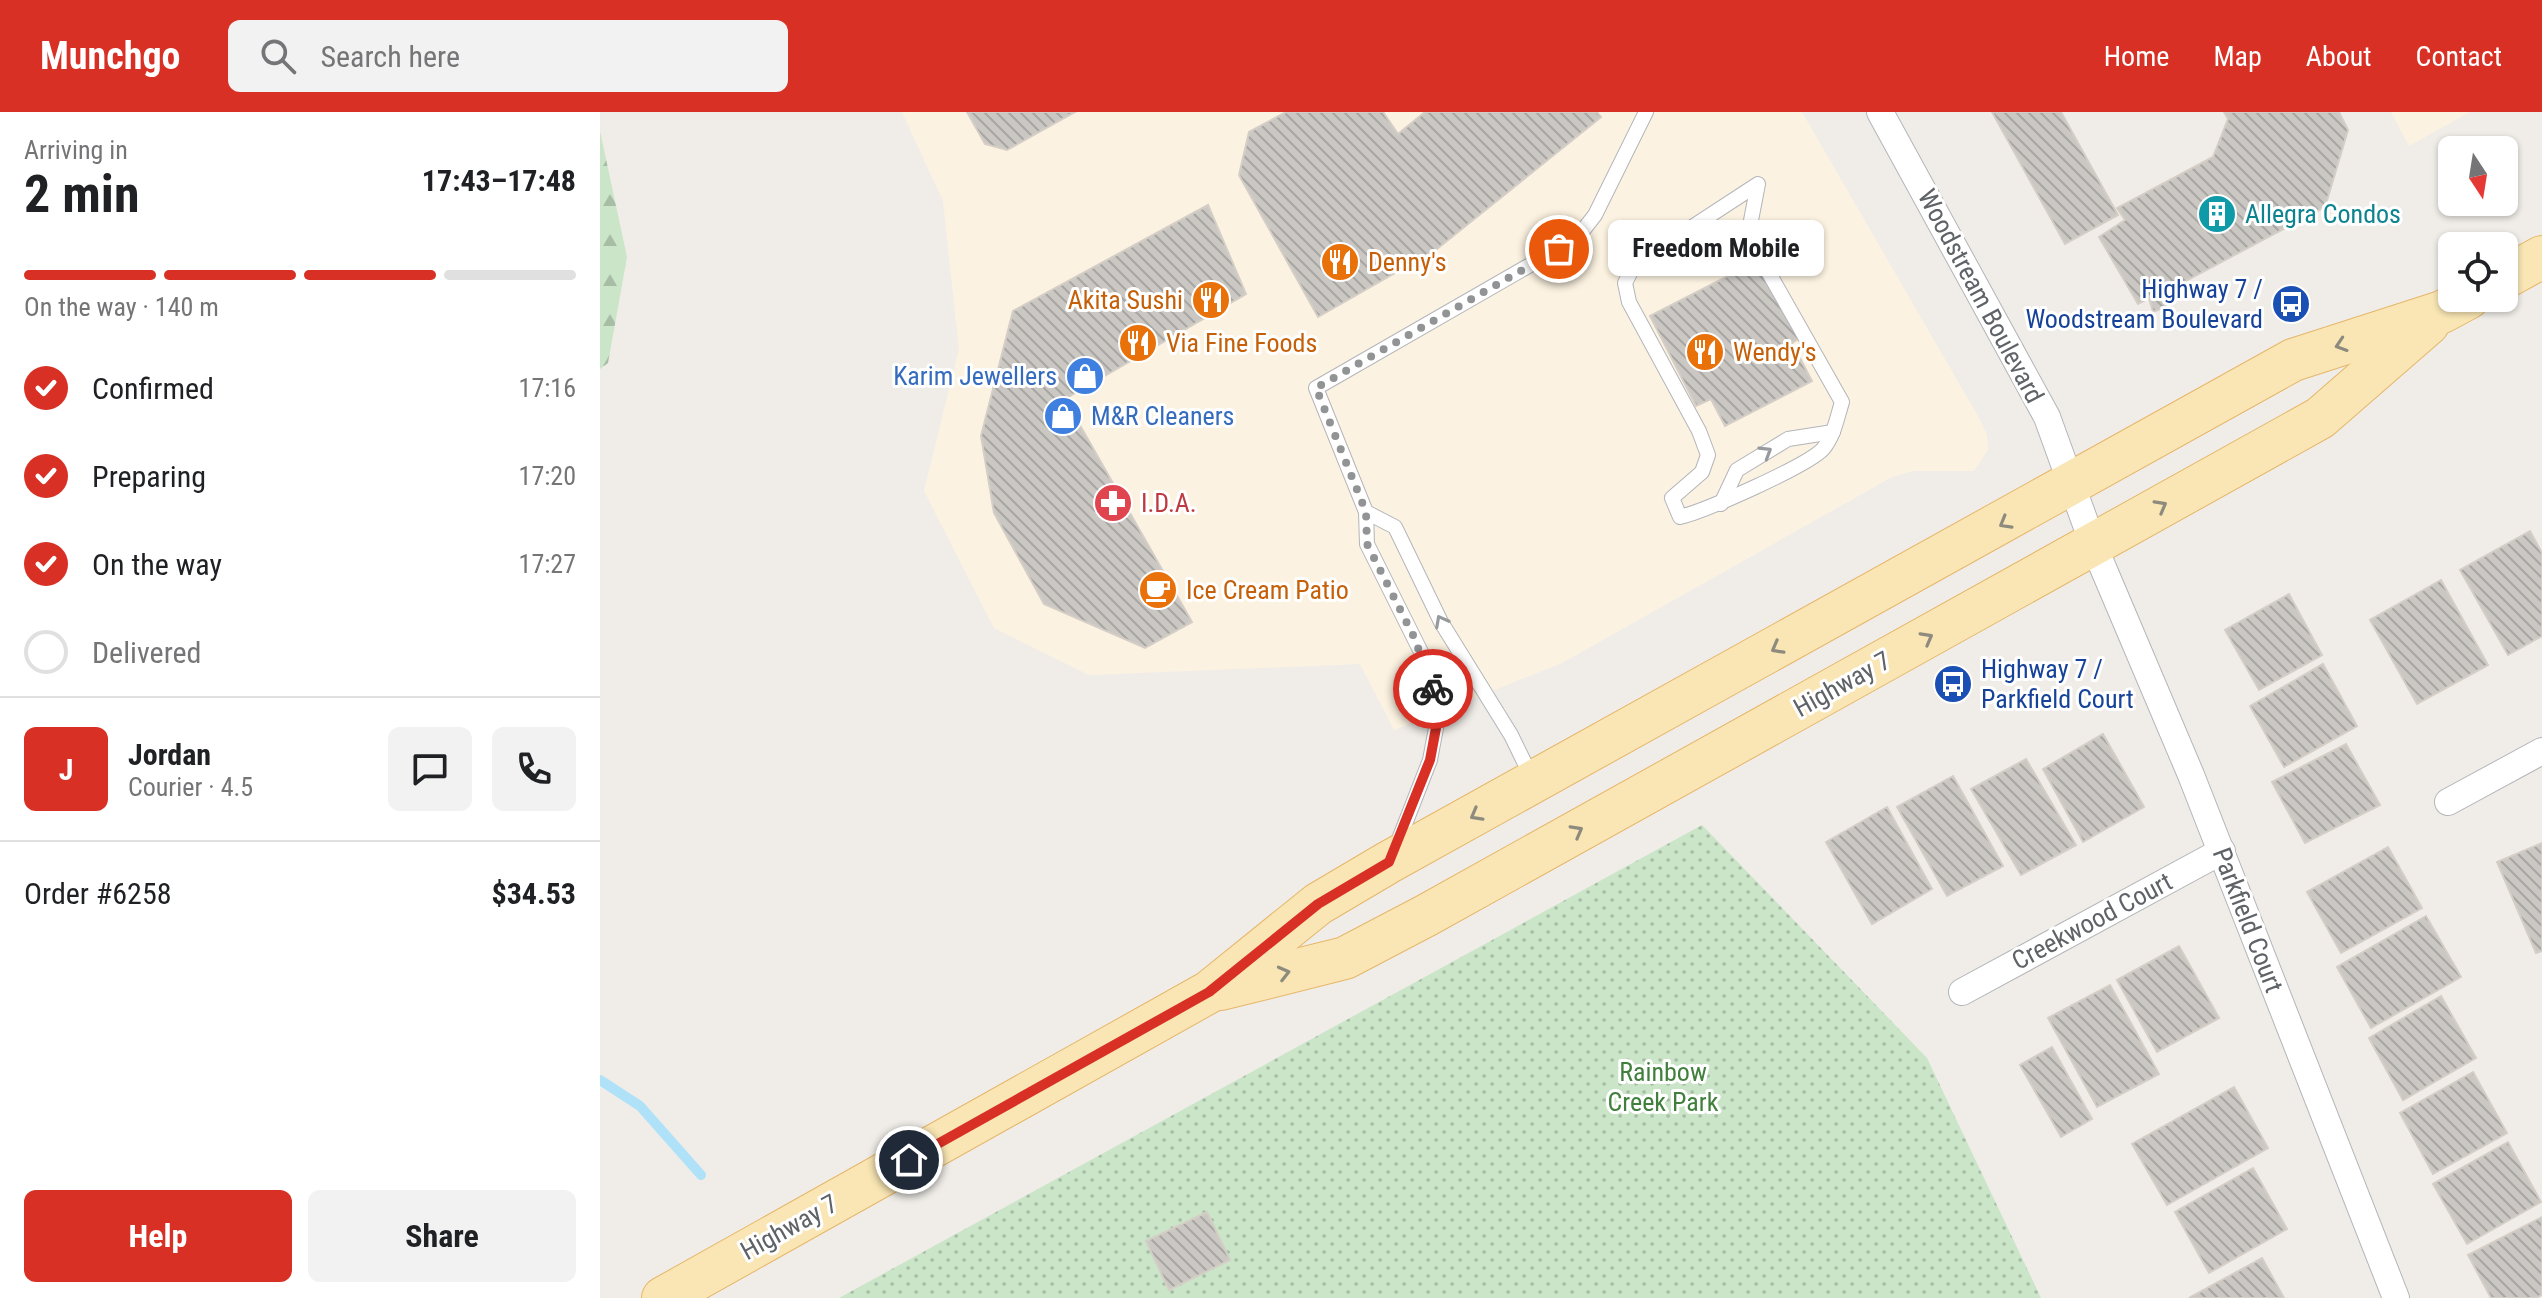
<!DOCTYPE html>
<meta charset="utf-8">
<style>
body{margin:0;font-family:"Roboto Condensed",sans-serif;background:#f2f2f2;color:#202124;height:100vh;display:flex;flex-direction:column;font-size:30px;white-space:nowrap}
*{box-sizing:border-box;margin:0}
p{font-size:26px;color:#757577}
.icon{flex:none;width:44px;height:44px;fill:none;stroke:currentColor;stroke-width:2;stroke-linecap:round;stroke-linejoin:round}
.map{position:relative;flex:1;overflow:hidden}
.side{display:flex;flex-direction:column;background:#fff;width:600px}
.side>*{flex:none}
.needle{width:52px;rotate:168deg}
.fabs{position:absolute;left:1838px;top:24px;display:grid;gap:16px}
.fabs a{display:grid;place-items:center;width:80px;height:80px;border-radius:12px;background:#fff;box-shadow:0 2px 6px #0004;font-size:40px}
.pin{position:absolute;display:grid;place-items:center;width:68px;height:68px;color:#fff;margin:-34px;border:4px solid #fff;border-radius:50%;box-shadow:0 2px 8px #0007}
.courier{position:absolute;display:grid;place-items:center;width:80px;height:80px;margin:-40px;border:6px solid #d93025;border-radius:50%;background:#fff;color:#222;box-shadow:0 2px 10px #0007}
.bubble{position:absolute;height:56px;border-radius:12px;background:#fff;box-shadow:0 2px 6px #0004;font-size:26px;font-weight:700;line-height:56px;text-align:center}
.overview em{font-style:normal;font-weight:700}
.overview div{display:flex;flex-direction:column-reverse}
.overview{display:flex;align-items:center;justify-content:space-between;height:136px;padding:0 24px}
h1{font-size:52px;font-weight:700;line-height:60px}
.bar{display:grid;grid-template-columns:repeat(4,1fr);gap:12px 8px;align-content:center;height:96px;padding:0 24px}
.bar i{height:10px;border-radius:6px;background:#e0e0e0}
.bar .selected{background:#d93025}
.bar p{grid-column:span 4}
.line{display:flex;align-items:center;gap:20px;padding:0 24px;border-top:2px solid #e0e0e0}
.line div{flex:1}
.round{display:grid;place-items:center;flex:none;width:84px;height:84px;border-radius:12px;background:#f2f2f2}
ol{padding:0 24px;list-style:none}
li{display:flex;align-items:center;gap:24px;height:88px}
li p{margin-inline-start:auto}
li .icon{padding:8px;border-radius:50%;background:#d93025;color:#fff;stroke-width:4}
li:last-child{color:#757577}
li i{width:44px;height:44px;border:4px solid #e0e0e0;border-radius:50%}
.button{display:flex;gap:16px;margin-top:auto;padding:16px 24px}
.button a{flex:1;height:92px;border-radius:12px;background:#d93025;color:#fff;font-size:32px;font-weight:700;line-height:92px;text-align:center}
.button a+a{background:#f2f2f2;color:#202124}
header{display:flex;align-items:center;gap:48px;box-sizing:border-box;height:112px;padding:0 40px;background:#d93025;color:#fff}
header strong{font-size:38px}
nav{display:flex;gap:44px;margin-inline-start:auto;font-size:28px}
.search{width:560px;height:72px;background:#f2f2f2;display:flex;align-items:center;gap:20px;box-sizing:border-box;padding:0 28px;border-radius:12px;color:#757577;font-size:30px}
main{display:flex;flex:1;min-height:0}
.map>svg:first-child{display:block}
.commercial{fill:#fcf2e1}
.grass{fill:url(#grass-dots)}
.forest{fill:url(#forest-firs)}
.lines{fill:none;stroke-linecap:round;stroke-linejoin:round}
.stream{stroke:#afe1f8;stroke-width:10}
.building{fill:url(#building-back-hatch);stroke:#d4cec6;stroke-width:2}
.service-casing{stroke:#b3b5b9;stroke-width:16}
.minor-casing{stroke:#b3b5b9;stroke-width:28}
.primary-casing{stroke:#e6b66a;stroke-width:44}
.service{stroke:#fff;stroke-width:14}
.minor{stroke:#fff;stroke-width:26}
.primary{stroke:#f9e6b4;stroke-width:42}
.oneway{stroke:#8d8a7e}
.oneway2{stroke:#979a9c}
.done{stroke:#929394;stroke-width:8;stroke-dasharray:0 14.4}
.route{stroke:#d93025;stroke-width:10}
.labels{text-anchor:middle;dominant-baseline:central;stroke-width:6;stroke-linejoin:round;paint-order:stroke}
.culture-label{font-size:26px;fill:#0d838f;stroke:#fff;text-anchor:start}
.food-label{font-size:26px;fill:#c56008;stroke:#fff;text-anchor:start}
.transit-label{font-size:26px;fill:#164399;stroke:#fff;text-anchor:end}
.street-label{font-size:26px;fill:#5f6367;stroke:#fff}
.shop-label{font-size:26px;fill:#366cbe;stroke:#fff;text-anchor:end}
.health-label{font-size:26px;fill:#be3a42;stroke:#fff;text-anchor:start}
.park-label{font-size:26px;fill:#40803c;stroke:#fff}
</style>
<header>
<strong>Munchgo</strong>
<div class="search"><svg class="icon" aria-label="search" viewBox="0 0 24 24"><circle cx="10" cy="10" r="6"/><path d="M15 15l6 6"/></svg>Search here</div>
<nav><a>Home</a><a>Map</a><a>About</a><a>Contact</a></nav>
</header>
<main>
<section class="side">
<div class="overview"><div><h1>2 min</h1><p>Arriving in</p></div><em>17:43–17:48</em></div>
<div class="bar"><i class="selected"></i><i class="selected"></i><i class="selected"></i><i></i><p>On the way · 140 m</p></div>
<ol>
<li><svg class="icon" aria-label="check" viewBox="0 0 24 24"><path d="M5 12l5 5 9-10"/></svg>Confirmed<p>17:16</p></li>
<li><svg class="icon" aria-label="check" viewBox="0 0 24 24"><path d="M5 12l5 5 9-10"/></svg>Preparing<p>17:20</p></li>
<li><svg class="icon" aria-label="check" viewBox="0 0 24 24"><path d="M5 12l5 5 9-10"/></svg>On the way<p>17:27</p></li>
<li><i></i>Delivered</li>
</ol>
<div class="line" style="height:144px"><b class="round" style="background:#d93025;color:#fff">J</b><div><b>Jordan</b><p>Courier · 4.5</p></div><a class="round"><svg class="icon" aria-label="chat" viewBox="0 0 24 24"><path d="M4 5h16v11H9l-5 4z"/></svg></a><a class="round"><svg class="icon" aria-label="phone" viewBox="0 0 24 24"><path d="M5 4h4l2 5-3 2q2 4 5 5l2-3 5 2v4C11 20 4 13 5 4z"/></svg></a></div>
<div class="line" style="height:104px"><div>Order #6258</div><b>$34.53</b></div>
<div class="button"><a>Help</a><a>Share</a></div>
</section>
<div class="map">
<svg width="1942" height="1186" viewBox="0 0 1942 1186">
<defs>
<pattern id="grass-dots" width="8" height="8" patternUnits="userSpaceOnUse" patternTransform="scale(2)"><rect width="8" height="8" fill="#cae5c7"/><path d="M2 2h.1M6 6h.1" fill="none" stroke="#a7bda5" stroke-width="1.8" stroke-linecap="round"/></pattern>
<pattern id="forest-firs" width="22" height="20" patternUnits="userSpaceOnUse" patternTransform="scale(2)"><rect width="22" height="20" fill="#cae5c7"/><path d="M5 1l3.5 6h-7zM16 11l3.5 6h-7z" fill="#a7bda5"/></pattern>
<pattern id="building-back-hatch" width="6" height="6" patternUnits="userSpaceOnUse" patternTransform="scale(2)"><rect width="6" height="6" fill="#cbc8c4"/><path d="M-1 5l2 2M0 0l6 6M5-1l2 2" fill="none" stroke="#a8a6a3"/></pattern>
</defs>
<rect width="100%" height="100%" fill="#f0ede8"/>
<g class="commercial">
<path d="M302,0H1202L1379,306L1387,323L1388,338L1374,359H1313L1292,365L962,551L794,618L760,552L489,563L394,516L324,379L359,237L343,89Z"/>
<path d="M1791,0H1870L1809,34Z"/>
</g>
<path class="grass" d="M1102,713L1327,946L1441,1186H239Z"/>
<path class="forest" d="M0,19L27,145L8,251L0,257Z"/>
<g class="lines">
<path class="stream" d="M0,968L40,994L101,1063"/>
</g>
<g class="building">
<path d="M367,0H475L407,38L385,32Z"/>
<path d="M686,0H783L798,22L825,0H997L1001,5L837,137L718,205L639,63L649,20Z"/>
<path d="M1392,0H1461L1518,103L1465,132Z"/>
<path d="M1624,0H1739L1748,18L1725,95L1563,181L1571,193L1553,200L1549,186L1538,192L1499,125L1525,108L1517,96L1613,45L1628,7Z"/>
<path d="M608,93L646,182L465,287L592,510L545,536L444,492L394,401L381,324L413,199Z"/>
<path d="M1159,148L1200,226L1192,231L1212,269L1125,314L1111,287L1096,294L1050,204Z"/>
<path d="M1930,419L1942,441V524L1908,543L1860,458Z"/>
<path d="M1841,468L1888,553L1817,592L1770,508Z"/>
<path d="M1689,482L1722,543L1659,578L1625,518Z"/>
<path d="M1723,552L1757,614L1684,655L1650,594Z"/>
<path d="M1503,622L1544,695L1483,730L1443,657Z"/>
<path d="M1746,632L1780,693L1705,731L1672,670Z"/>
<path d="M1426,647L1476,733L1421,763L1371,677Z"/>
<path d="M1353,664L1403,754L1347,784L1297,695Z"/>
<path d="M1287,695L1332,777L1272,812L1226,730Z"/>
<path d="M1942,731V839L1936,841L1897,750Z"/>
<path d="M1788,735L1822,796L1741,841L1707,780Z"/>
<path d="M1826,804L1861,865L1771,916L1737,855Z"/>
<path d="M1579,834L1619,906L1557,940L1517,868Z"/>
<path d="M1510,873L1559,962L1497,995L1448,906Z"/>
<path d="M1841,884L1876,946L1803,988L1769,926Z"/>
<path d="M1452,935L1492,1007L1461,1025L1420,953Z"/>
<path d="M1873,960L1907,1021L1833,1062L1800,1001Z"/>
<path d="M1634,975L1668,1036L1567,1093L1532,1032Z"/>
<path d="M1908,1030L1941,1090L1867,1132L1833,1072Z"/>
<path d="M1653,1056L1687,1117L1609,1161L1575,1100Z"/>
<path d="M607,1100L630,1148L569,1178L546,1129Z"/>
<path d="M1942,1105V1183L1936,1186H1891L1868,1143Z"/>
<path d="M1662,1146L1684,1186H1589Z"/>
</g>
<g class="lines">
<g class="service-casing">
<g id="service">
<path d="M1158,72L1148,124L1242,290C1237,306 1234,324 1223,337C1207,354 1105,399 1080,405L1072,386L1102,360L1108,343L1099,319L1029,190L1025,171L1034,153Z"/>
<path d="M1121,392L1137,358L1188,327L1233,320"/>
<path d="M766,400L795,415L841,510L911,623L932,666"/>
<path d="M796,735L830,648L836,616L834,581L825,548L767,432L766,400L716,276L977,126L995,103L1046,0"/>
</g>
</g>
<g class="minor-casing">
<g id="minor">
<path d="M1280,0L1447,305L1493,432L1591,663L1796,1186"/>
<path d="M1848,690L1942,639"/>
<path d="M1362,880L1622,739"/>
</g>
</g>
<g class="primary-casing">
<g id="primary">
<path d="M1904,166L1942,145"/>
<path d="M621,877L745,846L827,803L1720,306L1828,212"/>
<path d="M63,1186L609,880L718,792L789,750L1693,248L1842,200L1868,186"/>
</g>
</g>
<use href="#service" class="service"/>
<use href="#minor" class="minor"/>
<use href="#primary" class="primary"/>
</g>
<defs><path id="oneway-chevron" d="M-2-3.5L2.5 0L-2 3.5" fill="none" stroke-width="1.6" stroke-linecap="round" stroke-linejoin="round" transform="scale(2)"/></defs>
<g class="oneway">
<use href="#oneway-chevron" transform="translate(1741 233) rotate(162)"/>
<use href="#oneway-chevron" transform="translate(1561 394) rotate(-29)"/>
<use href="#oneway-chevron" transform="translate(1405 411) rotate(150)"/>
<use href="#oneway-chevron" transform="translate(1327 526) rotate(-29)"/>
<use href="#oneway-chevron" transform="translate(1177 536) rotate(151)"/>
<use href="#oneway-chevron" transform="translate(876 703) rotate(151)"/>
<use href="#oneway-chevron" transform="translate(977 719) rotate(-29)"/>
<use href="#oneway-chevron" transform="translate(684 861) rotate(-14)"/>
</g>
<g class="oneway2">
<use href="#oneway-chevron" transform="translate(1166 340) rotate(-32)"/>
<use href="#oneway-chevron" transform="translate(841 509) rotate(-118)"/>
</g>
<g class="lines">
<path class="done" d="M833,577L814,525L767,432L766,400L716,276L959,137"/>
<path class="route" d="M309,1048L609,880L718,792L789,750L830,648L836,616L833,577"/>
</g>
<defs>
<g id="building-disc" transform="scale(2)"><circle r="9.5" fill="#0f9aa8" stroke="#fff"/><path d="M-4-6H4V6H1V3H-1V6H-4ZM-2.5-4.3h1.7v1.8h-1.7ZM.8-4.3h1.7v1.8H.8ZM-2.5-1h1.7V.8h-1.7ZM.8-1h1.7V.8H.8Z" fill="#fff"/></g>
<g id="restaurant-disc" transform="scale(2)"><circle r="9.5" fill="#e8710a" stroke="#fff"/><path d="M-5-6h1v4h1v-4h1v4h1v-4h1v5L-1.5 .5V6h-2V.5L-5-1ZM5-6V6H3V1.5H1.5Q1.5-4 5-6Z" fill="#fff"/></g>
<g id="bus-disc" transform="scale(2)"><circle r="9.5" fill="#1a4fb4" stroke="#fff"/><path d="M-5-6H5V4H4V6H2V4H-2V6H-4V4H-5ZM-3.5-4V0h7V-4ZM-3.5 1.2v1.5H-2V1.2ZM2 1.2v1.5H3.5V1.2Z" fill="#fff"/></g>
<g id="shop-disc" transform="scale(2)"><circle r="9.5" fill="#3f7fe0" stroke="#fff"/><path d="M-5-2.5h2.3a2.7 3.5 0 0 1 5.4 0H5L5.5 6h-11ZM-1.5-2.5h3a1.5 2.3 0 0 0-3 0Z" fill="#fff"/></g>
<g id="pharmacy-disc" transform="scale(2)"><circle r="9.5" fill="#e0444e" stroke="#fff"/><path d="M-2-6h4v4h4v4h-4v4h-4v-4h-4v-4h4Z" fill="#fff"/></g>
<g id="cafe-disc" transform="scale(2)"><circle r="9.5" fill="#e8710a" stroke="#fff"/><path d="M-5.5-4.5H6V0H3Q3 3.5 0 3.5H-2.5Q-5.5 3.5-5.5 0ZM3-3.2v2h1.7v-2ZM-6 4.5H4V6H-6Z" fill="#fff"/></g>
</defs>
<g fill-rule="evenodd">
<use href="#building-disc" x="1617" y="102"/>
<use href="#restaurant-disc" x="740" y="150"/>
<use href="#restaurant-disc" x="611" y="188"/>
<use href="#bus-disc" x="1691" y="192"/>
<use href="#restaurant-disc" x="538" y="231"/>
<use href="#restaurant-disc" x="1105" y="240"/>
<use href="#shop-disc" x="485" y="264"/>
<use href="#shop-disc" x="463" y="304"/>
<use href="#pharmacy-disc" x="513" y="391"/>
<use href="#cafe-disc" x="558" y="478"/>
<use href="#bus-disc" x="1353" y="572"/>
</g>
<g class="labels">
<g class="culture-label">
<text x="1645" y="102">Allegra Condos</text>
</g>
<g class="food-label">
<text x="768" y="150">Denny's</text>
<text x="583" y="188" text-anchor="end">Akita Sushi</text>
<text x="566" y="231">Via Fine Foods</text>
<text x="1133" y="240">Wendy's</text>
<text x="586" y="478">Ice Cream Patio</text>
</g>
<g class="transit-label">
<text x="1663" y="177">Highway 7 /<tspan x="1663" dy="30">Woodstream Boulevard</tspan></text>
<text x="1381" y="557" text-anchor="start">Highway 7 /<tspan x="1381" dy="30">Parkfield Court</tspan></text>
</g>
<g class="street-label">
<text transform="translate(1381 184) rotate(62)">Woodstream Boulevard</text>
<text transform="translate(1242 572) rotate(-29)">Highway 7</text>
<text transform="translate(1648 808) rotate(69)">Parkfield Court</text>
<text transform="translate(1492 809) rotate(-28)">Creekwood Court</text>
<text transform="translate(189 1115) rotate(-29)">Highway 7</text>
</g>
<g class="shop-label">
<text x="457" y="264">Karim Jewellers</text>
<text x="491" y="304" text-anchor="start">M&amp;R Cleaners</text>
</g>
<g class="health-label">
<text x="541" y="391">I.D.A.</text>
</g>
<g class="park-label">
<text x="1063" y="960">Rainbow<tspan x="1063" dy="30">Creek Park</tspan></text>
</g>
</g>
</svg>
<div class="fabs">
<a><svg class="needle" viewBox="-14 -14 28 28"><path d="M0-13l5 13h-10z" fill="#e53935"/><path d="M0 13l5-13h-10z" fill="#757577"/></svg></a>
<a><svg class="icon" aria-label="locate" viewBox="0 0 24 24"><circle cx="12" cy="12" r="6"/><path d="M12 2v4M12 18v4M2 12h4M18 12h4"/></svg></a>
</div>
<div class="pin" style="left:959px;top:137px;background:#ea580c"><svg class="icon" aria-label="bag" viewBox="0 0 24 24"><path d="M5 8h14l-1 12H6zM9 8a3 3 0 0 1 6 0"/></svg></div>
<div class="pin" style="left:309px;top:1048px;background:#1f2937"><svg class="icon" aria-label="home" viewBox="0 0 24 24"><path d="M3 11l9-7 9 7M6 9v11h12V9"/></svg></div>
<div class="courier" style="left:833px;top:577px"><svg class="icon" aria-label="bike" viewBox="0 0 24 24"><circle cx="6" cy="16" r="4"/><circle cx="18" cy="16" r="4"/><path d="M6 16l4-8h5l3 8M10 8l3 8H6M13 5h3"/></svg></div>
<div class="bubble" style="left:1008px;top:108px;width:216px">Freedom Mobile</div>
</div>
</main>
